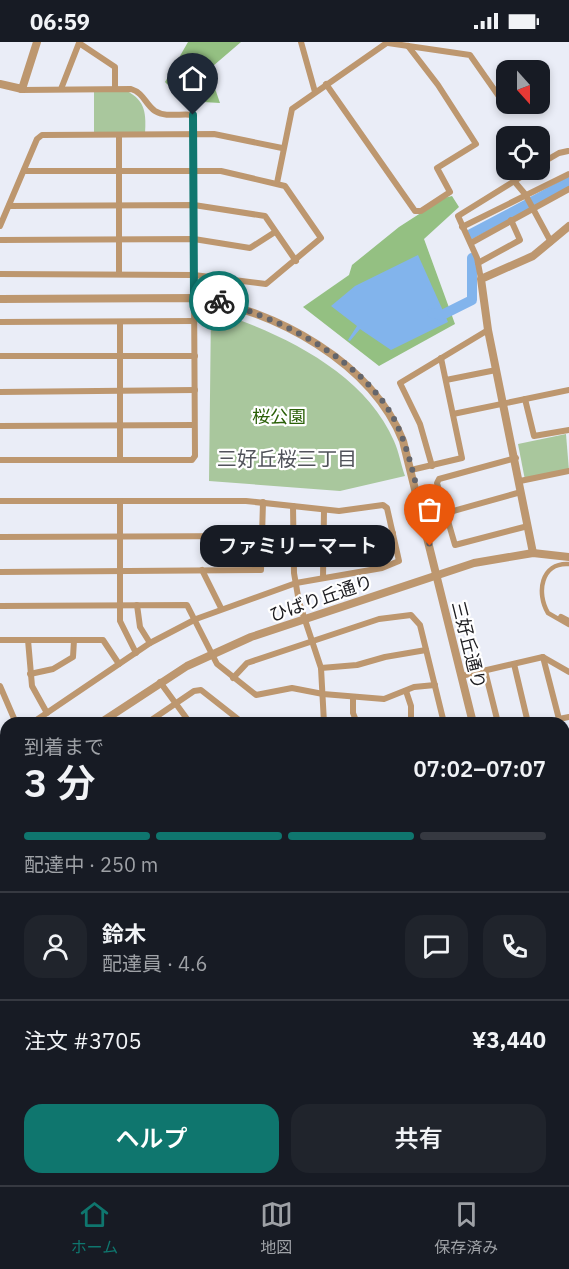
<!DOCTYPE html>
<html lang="ja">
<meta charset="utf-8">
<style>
body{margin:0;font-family:"IBM Plex Sans","Noto Sans JP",sans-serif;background:#20242c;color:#f1f3f6;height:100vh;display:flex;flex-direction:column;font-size:22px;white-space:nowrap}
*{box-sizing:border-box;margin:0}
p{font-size:20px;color:#9ea1a6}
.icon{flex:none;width:33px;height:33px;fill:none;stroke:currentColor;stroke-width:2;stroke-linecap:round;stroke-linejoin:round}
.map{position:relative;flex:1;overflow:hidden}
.sheet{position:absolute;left:0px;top:675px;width:570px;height:468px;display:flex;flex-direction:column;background:#171b24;border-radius:18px 18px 0 0;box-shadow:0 3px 9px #0003}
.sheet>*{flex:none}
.needle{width:39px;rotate:159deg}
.fabs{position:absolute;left:496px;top:18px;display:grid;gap:12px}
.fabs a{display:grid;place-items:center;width:54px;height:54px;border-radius:12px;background:#171b24;box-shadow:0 3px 9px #0003;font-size:30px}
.pin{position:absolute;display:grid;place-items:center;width:51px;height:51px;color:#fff;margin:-62px -26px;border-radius:50% 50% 50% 0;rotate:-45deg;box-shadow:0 0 6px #0007}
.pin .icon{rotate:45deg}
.courier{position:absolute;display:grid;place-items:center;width:60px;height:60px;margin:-30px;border:4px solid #0f766e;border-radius:50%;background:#fff;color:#222;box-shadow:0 2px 8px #0007}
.bubble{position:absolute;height:42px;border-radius:18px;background:#171b24;box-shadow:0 3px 9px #0003;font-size:20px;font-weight:600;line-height:42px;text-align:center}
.headline em{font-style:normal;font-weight:600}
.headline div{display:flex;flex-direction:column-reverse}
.headline{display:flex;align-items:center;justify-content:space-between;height:102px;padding:0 24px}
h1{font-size:39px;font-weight:600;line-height:45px}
.bar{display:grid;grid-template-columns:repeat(4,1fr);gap:9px 6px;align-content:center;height:72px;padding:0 24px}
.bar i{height:8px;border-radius:4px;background:#363941}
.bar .on{background:#0f766e}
.bar p{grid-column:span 4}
.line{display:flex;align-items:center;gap:15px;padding:0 24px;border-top:2px solid #363941}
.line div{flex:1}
.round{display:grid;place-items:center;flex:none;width:63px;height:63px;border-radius:18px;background:#20242c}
.action{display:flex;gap:12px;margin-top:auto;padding:12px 24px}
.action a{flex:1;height:69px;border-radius:18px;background:#0f766e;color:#fff;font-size:24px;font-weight:600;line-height:69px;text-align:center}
.action a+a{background:#20242c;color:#f1f3f6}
.status{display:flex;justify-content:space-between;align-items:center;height:42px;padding:0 30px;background:#171b24;direction:ltr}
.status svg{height:16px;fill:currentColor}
.tab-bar{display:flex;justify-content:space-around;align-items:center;height:84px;border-top:2px solid #363941;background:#171b24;font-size:16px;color:#9ea1a6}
.tab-bar a{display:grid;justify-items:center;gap:3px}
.tab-bar .on{color:#0f766e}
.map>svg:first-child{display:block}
.green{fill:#a9c79d}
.forest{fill:#94c082}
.water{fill:#82b4ec}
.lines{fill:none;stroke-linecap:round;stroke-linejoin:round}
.river{stroke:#82b4ec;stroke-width:10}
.pedestrian{stroke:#bd976f;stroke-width:4.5}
.minor{stroke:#bd976f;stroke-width:6}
.tertiary{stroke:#bd976f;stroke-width:8}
.done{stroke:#64656b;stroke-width:6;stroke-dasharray:0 10.8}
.route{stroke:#0f766e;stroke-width:8}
.labels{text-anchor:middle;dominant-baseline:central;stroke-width:4.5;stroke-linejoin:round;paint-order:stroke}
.park-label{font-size:18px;fill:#2b6008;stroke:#fff}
.street-label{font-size:18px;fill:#1c1c20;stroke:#fff}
.neighbourhood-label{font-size:20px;fill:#51535b;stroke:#fff}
</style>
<div class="status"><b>06:59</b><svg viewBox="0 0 49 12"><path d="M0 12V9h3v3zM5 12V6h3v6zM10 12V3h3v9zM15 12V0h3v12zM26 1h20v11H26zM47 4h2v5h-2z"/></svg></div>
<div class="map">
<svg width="569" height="1143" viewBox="0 0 569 1143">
<rect width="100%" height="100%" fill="#eaedf7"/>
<g class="green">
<path d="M127,49C146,59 146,72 145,92H94V50Z"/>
<path d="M211,268C279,290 364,329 394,399C399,410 401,423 405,434L340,449L209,439Z"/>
<path d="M566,392L569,429L525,438L518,402Z"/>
</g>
<g class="forest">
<path d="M188,0H241L213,24L210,32L220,61L203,60L193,53L175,50L165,40Z"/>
<path d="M452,154L459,165L424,197L455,282L379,324L303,265L349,233L352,223L399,185L444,156Z"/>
</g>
<path class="water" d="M418,213L448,280L391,308L360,287L350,299L348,298L357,284L331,264L355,244Z"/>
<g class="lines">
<g class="river">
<path d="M471,192L569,140"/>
<path d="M432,271L442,273L472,258V216"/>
</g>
<g class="pedestrian">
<path d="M569,522C541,520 536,551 548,571L569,583"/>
<path d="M564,760L569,747"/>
<path d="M564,824L569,827"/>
<path d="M564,1036L569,1042"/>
<path d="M564,1065L569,1060"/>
<path d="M448,1143L464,1137"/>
</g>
<g class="minor">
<path d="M301,0L315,50"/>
<path d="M388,1L470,13L505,63"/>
<path d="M326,42L415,169H421L450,150L437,126L476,102L438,43L408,4"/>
<path d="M61,47L79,1L115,25V47"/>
<path d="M119,93V232"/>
<path d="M540,122L559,111L568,109"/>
<path d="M514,139L525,152L551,200"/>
<path d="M277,141L292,67L388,0"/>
<path d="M9,164L194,163L265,174L296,219"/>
<path d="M0,184L37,97L42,93L214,92L282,106"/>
<path d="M462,185L569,132"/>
<path d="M0,198L194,197L250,206L275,190"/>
<path d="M471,201L569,147"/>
<path d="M478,221L520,198L511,178"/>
<path d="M0,232L194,233L266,242L321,196L285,144L221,129H24"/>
<path d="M481,237L477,216L458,174L532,128"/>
<path d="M0,280L194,279"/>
<path d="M120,280V417"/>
<path d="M0,314H195"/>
<path d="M446,338L496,328"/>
<path d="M0,350L195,348"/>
<path d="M525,357L534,394L569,388"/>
<path d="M453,372L569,348"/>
<path d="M0,384L194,383"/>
<path d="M516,416L439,437L437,441L455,503L528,484"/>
<path d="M0,418H192L195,414L193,73C182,71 166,76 155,69C145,62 144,51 131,47L21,48"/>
<path d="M432,424L420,382L400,341L488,288"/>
<path d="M411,428L462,416L441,316"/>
<path d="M520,439L569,429"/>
<path d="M0,459H246L339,469L383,463L387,466L399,519L382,526L296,541L196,577L150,601L32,681"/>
<path d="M120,459V579L136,611"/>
<path d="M293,464L294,531L299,560L321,626L324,681"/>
<path d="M446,471L521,450"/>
<path d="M0,495L263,494"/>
<path d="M323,502H354L393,491"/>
<path d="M202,528L221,566"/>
<path d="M0,530L261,528L263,460"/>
<path d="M323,536L324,468"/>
<path d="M137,563L140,585L150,601"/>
<path d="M0,564L187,563L217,622L256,653L292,646L323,652L384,657L414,645L435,643"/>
<path d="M561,575L569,579"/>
<path d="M0,598H103L119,622"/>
<path d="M28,598L32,644L47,671"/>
<path d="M543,615L559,677"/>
<path d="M514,622L528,681"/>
<path d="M321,626L357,623L385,615L426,608"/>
<path d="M485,629L498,681"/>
<path d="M30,632L53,627L73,615L74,598"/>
<path d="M461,634L543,615L569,630"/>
<path d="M233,636L247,621L379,577L411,573L420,583L444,681"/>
<path d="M160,640L190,681"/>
<path d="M0,644L16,681"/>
<path d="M406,649L411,664V681"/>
<path d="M353,655V671L357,681"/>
<path d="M147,681L194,649L201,648L243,681"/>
<path d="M274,681L281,678L290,681"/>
<path d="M557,681L559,677L569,675"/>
<path d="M0,703L6,699"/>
<path d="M569,794L566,805L569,816"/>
<path d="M564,1129L569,1123"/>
<path d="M233,1137L239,1143"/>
<path d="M280,1137L285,1143"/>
<path d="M429,1137L431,1143"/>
<path d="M144,1143L150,1137"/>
<path d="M176,1143L183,1137"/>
<path d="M334,1143L341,1137"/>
<path d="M387,1143L394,1137"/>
<path d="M501,1143L508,1141L511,1143"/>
<path d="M554,1143L558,1137"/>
</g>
<g class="tertiary">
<path d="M0,42L22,47L37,0"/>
<path d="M0,257L194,256C275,267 372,321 403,399L473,681"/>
<path d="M533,511L488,288L481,237L533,214L569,184"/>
<path d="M100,681L187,624L251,595L474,521L533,511L569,515"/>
<path d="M0,748L6,744"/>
<path d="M564,884H569"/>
<path d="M564,1012L569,1020"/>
</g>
</g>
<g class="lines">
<path class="done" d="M219,259C284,278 369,321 398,385C414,422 420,465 430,504"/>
<path class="route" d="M193,73L194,256L219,259"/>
</g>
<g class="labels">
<g class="park-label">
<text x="279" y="374">桜公園</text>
</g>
<g class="street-label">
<text transform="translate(321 556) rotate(-19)">ひばり丘通り</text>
<text transform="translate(469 603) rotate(76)">三好丘通り</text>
</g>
<g class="neighbourhood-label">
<text x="287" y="416">三好丘桜三丁目</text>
</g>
</g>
</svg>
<div class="fabs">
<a><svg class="needle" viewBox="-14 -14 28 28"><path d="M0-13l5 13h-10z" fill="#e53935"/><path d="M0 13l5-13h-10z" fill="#9ea1a6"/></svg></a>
<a><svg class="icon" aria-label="locate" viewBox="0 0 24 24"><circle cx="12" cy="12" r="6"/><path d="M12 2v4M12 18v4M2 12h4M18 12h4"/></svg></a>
</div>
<div class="pin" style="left:430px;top:504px;background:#ea580c"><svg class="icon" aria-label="bag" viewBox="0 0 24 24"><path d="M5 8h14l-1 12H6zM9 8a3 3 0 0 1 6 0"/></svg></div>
<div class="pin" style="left:193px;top:73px;background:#1f2937"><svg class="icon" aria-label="home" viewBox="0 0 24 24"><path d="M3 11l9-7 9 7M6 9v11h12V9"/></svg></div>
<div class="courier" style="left:219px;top:259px"><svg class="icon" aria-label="bike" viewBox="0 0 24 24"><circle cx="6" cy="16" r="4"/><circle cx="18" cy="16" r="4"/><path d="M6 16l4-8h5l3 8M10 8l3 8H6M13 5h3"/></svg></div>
<div class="bubble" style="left:200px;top:483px;width:195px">ファミリーマート</div>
<section class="sheet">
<div class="headline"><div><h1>3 分</h1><p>到着まで</p></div><em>07:02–07:07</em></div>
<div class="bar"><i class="on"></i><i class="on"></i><i class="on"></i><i></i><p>配達中 · 250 m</p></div>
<div class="line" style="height:108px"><a class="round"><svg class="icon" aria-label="person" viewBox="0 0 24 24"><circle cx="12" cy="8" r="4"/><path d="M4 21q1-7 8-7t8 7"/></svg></a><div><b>鈴木</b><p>配達員 · 4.6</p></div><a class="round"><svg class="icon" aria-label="chat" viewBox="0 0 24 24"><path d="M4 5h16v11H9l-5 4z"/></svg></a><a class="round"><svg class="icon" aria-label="phone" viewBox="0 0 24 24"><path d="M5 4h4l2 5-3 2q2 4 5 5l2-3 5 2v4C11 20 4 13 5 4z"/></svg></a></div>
<div class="line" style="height:78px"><div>注文 #3705</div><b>¥3,440</b></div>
<div class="action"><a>ヘルプ</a><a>共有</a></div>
</section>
</div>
<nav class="tab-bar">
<a class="on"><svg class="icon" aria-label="home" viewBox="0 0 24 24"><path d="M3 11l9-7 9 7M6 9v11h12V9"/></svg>ホーム</a>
<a><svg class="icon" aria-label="map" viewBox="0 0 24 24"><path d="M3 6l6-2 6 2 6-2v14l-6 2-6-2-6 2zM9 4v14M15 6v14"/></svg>地図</a>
<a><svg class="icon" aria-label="saved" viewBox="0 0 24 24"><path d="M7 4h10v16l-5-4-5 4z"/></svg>保存済み</a>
</nav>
